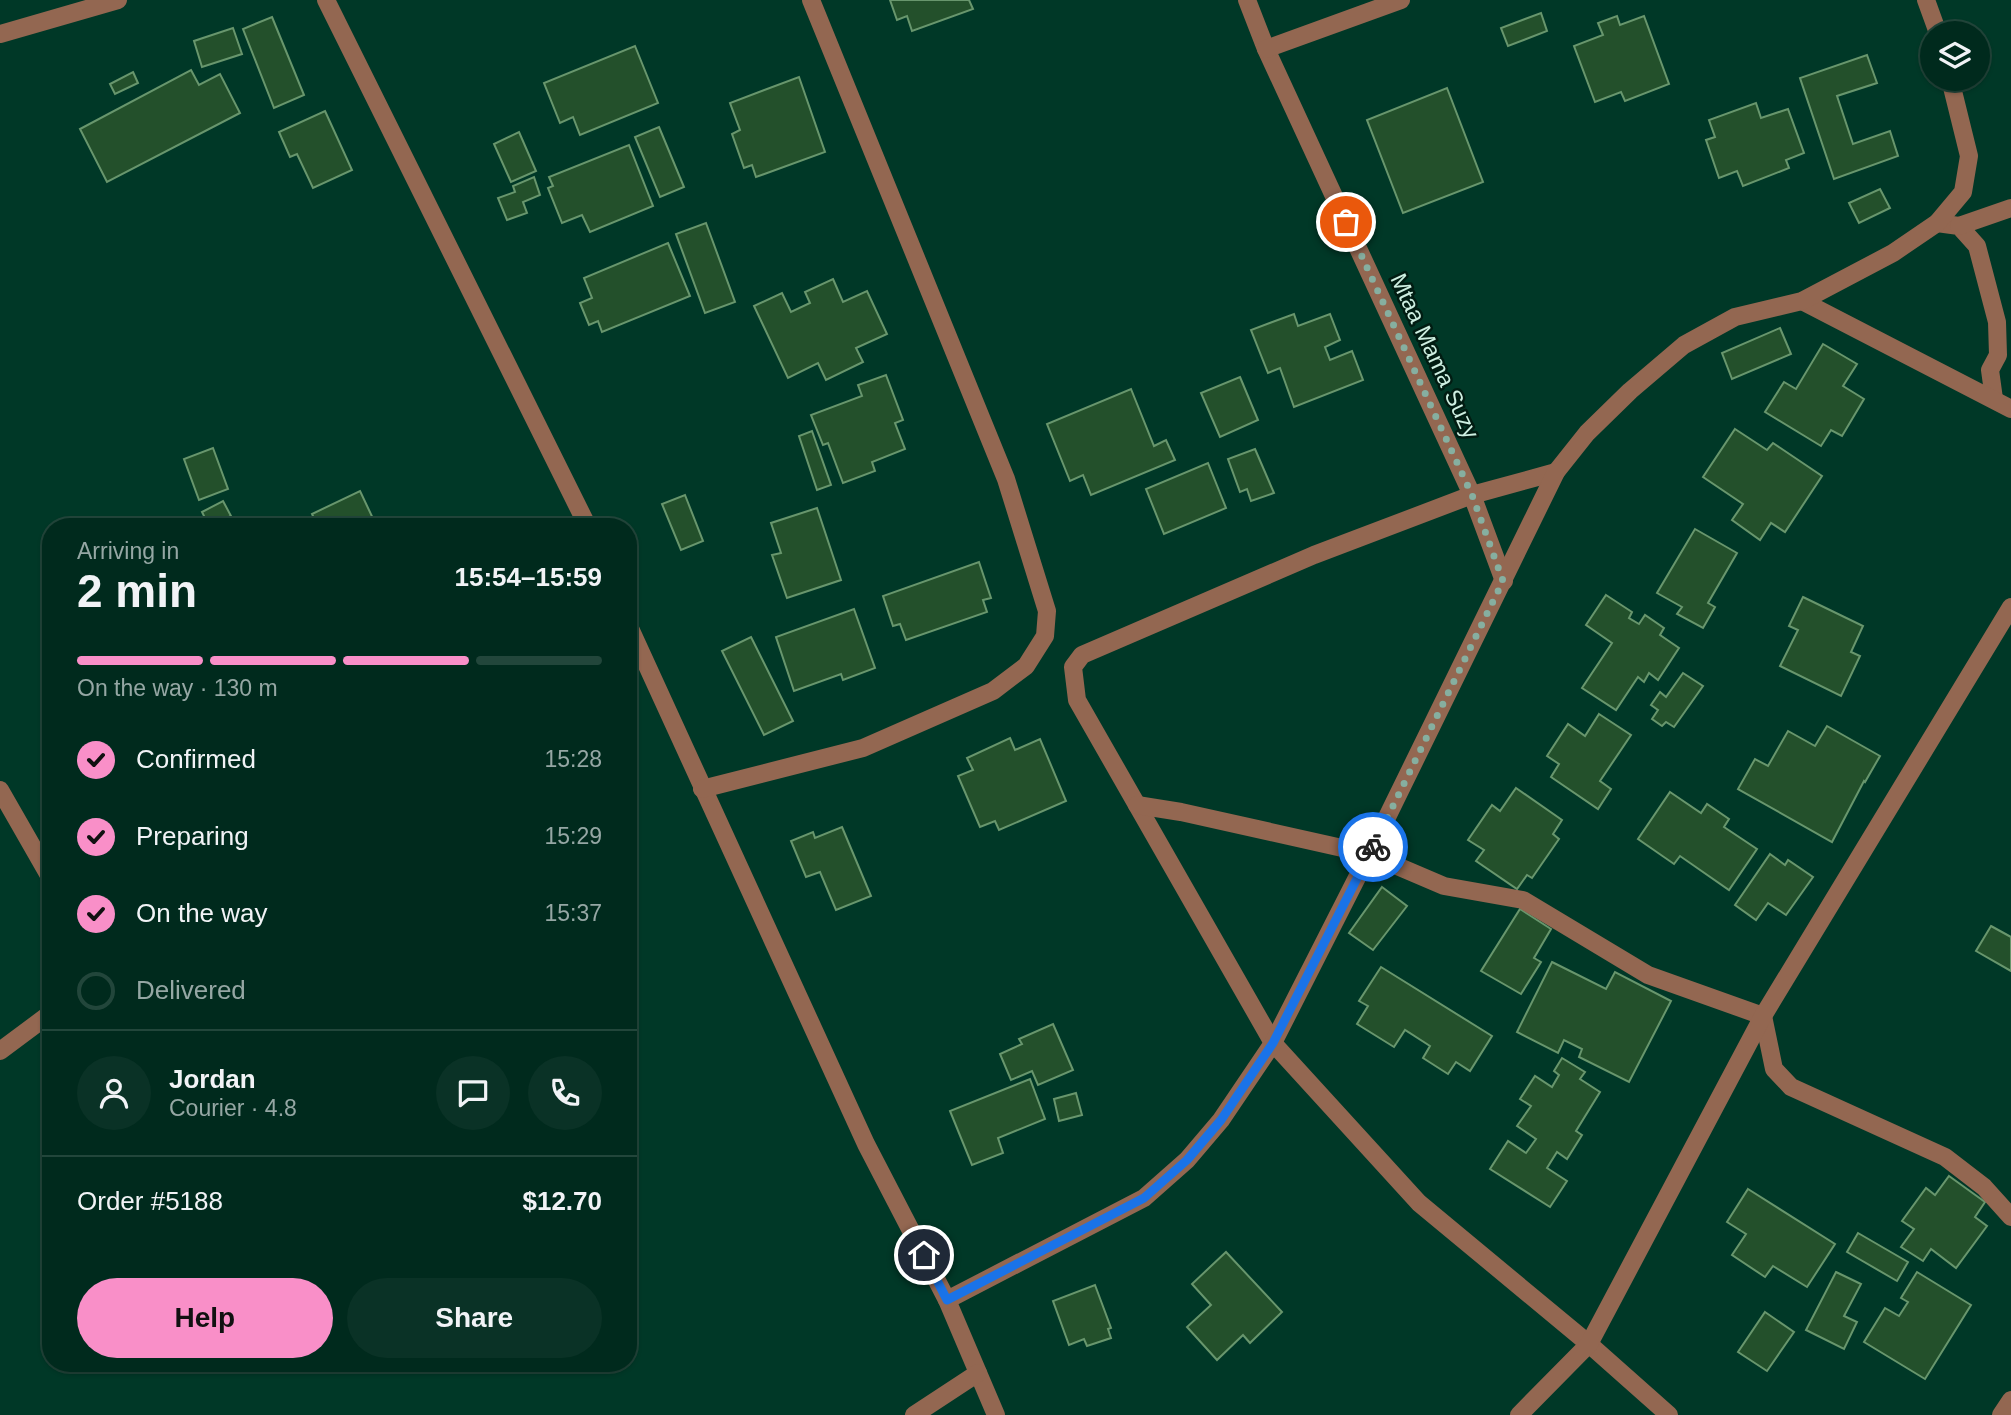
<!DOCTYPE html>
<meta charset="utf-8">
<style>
body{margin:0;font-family:Helvetica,sans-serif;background:#0a3226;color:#f1f3f6;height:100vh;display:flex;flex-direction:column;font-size:26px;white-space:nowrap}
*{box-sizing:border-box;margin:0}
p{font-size:23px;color:#95a7a4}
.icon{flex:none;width:38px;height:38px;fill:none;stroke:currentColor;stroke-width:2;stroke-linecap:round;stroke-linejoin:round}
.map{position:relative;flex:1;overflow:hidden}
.sheet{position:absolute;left:42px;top:518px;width:595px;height:854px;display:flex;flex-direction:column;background:#002a1d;border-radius:28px;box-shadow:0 2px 5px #0004,0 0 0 2px #22463b}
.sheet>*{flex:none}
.tools{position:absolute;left:1920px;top:21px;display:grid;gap:14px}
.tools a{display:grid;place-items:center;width:70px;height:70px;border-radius:50%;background:#002a1d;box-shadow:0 2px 5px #0004,0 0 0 2px #22463b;font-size:35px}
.pin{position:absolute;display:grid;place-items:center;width:60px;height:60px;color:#fff;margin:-30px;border:4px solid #fff;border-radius:50%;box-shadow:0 2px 7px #0007}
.courier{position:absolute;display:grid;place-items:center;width:70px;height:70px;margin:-35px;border:5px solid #1a73e8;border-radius:50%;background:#fff;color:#222;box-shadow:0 2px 9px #0007}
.overview em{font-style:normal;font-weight:800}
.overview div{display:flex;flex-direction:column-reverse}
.overview{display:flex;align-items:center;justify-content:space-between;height:119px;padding:0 35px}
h1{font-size:46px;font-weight:800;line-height:52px}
.bar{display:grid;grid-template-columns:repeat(4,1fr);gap:10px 7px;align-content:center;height:84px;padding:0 35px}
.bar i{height:9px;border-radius:5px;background:#22463b}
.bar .active{background:#f98fc8}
.bar p{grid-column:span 4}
.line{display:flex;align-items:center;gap:18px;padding:0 35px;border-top:2px solid #22463b}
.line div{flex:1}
.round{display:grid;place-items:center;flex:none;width:74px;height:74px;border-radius:37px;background:#0a3226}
ol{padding:0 35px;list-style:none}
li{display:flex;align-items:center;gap:21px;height:77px}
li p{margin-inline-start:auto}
li .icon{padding:7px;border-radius:50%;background:#f98fc8;color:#111;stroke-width:4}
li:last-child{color:#95a7a4}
li i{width:38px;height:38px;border:4px solid #22463b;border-radius:50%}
.cta{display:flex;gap:14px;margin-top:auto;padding:14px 35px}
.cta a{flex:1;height:80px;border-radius:42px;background:#f98fc8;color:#111;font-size:28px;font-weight:800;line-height:80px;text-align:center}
.cta a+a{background:#0a3226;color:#f1f3f6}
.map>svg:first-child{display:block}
.building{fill:#23502b;stroke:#68966d;stroke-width:2}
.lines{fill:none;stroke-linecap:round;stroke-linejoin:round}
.minor{stroke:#936751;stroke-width:18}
.done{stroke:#86afa0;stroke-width:7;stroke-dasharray:0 12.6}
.route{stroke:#1a73e8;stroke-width:9}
.labels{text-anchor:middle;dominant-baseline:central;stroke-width:5;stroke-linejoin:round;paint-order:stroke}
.street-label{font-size:23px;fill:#ceefe1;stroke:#011c12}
</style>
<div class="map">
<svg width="2011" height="1415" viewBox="0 0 2011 1415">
<rect width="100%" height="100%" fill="#003827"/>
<g class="building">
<path d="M890,0H969L973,9L912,31L907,16L897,20Z"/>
<path d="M1541,13L1547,31L1508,46L1501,28Z"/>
<path d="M1617,16L1620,25L1644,16L1669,84L1625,101L1621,92L1595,102L1574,46L1603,35L1598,23Z"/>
<path d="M272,17L304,95L274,108L243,29Z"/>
<path d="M233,28L242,54L202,67L194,41Z"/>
<path d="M635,46L658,103L580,135L573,117L560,123L544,83Z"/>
<path d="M1867,55L1877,83L1837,96L1853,144L1890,131L1898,156L1834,179L1800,78Z"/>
<path d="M191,70L199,85L220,74L240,113L107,182L80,129Z"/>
<path d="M133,72L138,83L115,94L110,84Z"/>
<path d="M799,77L825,152L756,177L752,165L744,168L732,134L740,130L730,103Z"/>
<path d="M1447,88L1483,182L1403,213L1367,120Z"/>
<path d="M1756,103L1761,118L1788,109L1804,153L1786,160L1789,168L1743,186L1737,171L1719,178L1706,140L1715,137L1709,120Z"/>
<path d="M325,111L352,170L313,188L297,154L290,157L279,132Z"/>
<path d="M659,127L684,187L660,197L635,137Z"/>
<path d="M519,132L536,171L511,182L494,144Z"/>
<path d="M629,145L653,206L590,232L582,215L562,223L548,188L553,186L549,177Z"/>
<path d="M534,177L540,195L523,202L527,213L507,220L498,198L515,192L513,186Z"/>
<path d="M1880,189L1890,208L1859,223L1849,203Z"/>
<path d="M706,223L735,302L705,313L676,234Z"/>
<path d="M668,243L690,296L602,332L598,321L589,325L580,303L592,298L584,278Z"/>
<path d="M833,279L843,302L867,291L887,334L856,348L863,362L826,380L818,363L788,378L754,306L782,293L791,312L810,303L805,292Z"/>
<path d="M1294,314L1298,326L1330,314L1340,340L1325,347L1330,360L1352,351L1363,380L1294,407L1280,368L1268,373L1251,330Z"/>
<path d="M1780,328L1791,354L1732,379L1722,353Z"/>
<path d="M1823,344L1857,364L1843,386L1864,399L1842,436L1831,430L1821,446L1765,412L1784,382L1796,389Z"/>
<path d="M886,375L903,420L895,423L905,449L872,462L875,471L843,483L828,443L823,445L811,415L862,396L858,385Z"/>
<path d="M1240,377L1258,420L1220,437L1201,393Z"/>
<path d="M1131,389L1154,446L1166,440L1175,460L1091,495L1083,475L1070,481L1047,424Z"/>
<path d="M1735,429L1767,450L1773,443L1822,476L1785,532L1771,523L1760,540L1732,520L1743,504L1703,477Z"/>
<path d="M812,431L831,485L817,490L799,436Z"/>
<path d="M213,448L228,489L199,500L184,459Z"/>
<path d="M1255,449L1274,493L1251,501L1247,489L1240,492L1228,459Z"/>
<path d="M1208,463L1226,508L1164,534L1146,489Z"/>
<path d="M360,491L377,527H318L312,514Z"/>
<path d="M685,495L703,541L681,550L662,504Z"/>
<path d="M223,501L231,516L209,526L202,512Z"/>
<path d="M817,508L841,580L787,598L772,555L781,553L771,523Z"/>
<path d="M1695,529L1737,553L1708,603L1715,607L1703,628L1677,614L1682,607L1657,593Z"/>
<path d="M979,562L991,598L983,600L987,612L906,640L900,624L893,626L883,596Z"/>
<path d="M1606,595L1632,612L1629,618L1639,624L1645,615L1664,628L1660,635L1679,648L1658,680L1649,673L1644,682L1638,677L1616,710L1582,688L1612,643L1586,625Z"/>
<path d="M1803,597L1863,626L1851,652L1860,656L1841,696L1780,666L1798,630L1789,626Z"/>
<path d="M854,609L875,668L843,680L841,674L794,691L776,637Z"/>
<path d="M751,637L793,721L764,735L722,651Z"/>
<path d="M1683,673L1703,686L1674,727L1666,722L1662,726L1652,719L1658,710L1651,705L1660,692L1666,697Z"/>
<path d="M1599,714L1631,735L1600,781L1611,789L1598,809L1551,777L1559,764L1547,756L1568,724L1585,736Z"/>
<path d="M1827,726L1880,756L1865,782L1864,781L1832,842L1738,789L1755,759L1768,766L1788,731L1815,746Z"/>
<path d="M1010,738L1015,750L1040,739L1066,801L999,830L995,821L980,827L958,776L973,770L967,758Z"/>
<path d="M1516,788L1562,820L1553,834L1559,839L1532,878L1527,875L1517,889L1476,861L1484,850L1468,840L1492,805L1500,811Z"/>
<path d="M1670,792L1701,813L1707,804L1729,819L1724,827L1757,849L1729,890L1680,856L1674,864L1638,839Z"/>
<path d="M842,827L871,896L836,910L820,872L806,877L791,841L813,832L815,838Z"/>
<path d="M1770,854L1785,865L1788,860L1813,877L1786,915L1768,903L1756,920L1735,905Z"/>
<path d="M1382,887L1407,906L1373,950L1349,933Z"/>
<path d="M1520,909L1551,929L1534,958L1541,962L1521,994L1481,971Z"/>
<path d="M1991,926L2011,937V971L1976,951Z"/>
<path d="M1552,962L1606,989L1615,972L1671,1001L1629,1082L1579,1057L1582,1049L1564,1040L1558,1053L1517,1032Z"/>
<path d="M1381,967L1492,1036L1470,1071L1456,1062L1448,1074L1423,1058L1430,1046L1405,1030L1394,1047L1357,1024L1368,1006L1359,1001Z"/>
<path d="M1053,1024L1073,1070L1038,1085L1032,1071L1011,1080L1000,1054L1022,1044L1019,1039Z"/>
<path d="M1562,1058L1585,1072L1580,1079L1600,1092L1576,1131L1582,1135L1567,1159L1557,1152L1547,1168L1567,1181L1550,1207L1490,1169L1508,1141L1526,1153L1536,1139L1517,1126L1531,1106L1520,1099L1535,1076L1552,1087L1559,1075L1554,1071Z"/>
<path d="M1030,1079L1045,1119L998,1138L1003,1153L972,1165L950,1111Z"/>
<path d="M1076,1093L1082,1115L1059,1121L1054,1099Z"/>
<path d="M1949,1176L1985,1202L1975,1217L1987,1226L1956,1268L1931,1249L1923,1261L1901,1247L1914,1229L1902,1221L1926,1188L1935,1195Z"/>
<path d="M1748,1189L1835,1244L1807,1287L1773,1266L1765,1277L1732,1255L1746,1234L1727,1222Z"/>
<path d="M1858,1233L1908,1262L1897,1281L1847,1252Z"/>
<path d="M1226,1252L1282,1312L1250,1343L1243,1335L1217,1360L1187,1327L1211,1305L1192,1284Z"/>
<path d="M1836,1272L1861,1284L1844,1316L1857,1322L1844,1349L1806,1330Z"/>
<path d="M1917,1272L1971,1305L1925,1379L1864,1342L1885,1308L1899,1316L1908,1302L1901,1298Z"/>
<path d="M1095,1285L1111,1328L1108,1329L1111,1338L1087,1346L1084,1339L1069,1345L1053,1301Z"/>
<path d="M1765,1312L1794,1332L1767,1371L1738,1352Z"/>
</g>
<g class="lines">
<g class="minor">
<path d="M326,0L588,527"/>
<path d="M1247,0L1266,49L1472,495L1504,581"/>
<path d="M1926,0L1938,33"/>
<path d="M0,34L118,0"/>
<path d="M1266,49L1401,0"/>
<path d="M1937,223L1959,226L1977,246L1997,322L1998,355L1990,370L1994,399"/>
<path d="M1959,226L2011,208"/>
<path d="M1802,301L2011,409"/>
<path d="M1556,472L1472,495L1314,555L1082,655L1073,667L1077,700L1273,1043L1419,1203L1589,1344L1669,1415"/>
<path d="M628,624L866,1144L947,1300L996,1415"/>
<path d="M702,789L863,748L993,691L1026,666L1045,636L1047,611L1006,479L811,0"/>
<path d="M0,790L51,879"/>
<path d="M1137,805L1181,812L1369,854L1444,886L1523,900L1648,975L1763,1016L1774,1069L1791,1087L1945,1157L1984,1187L2011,1217"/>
<path d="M0,1051L51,1013"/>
<path d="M947,1300L1144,1198L1187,1160L1221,1120L1273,1043L1369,854L1556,472L1587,433L1630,391L1684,345L1735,317L1802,301L1893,253L1937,223L1963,192L1969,156L1950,79"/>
<path d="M914,1415L978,1373"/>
<path d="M1519,1415L1589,1344L1763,1016L2011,607"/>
<path d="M2001,1415L2011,1400"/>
</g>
</g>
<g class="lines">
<path class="done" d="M1346,222L1472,495L1503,581L1373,847"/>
<path class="route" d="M924,1255L947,1300L1144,1198L1187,1160L1221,1120L1273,1043L1373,847"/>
</g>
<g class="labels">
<g class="street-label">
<text transform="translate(1435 356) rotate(65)">Mtaa Mama Suzy</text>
</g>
</g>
</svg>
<div class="tools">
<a><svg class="icon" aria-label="layers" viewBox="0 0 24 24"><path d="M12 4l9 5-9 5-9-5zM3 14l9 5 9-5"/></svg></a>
</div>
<div class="pin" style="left:1346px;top:222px;background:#ea580c"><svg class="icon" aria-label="bag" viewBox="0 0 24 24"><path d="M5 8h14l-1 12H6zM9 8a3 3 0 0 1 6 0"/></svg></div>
<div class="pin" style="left:924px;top:1255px;background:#1f2937"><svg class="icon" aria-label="home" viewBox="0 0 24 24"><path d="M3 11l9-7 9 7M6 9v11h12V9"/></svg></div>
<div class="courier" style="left:1373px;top:847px"><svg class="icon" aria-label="bike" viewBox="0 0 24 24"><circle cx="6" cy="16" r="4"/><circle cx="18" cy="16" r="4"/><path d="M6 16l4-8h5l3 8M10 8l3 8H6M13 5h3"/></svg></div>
<section class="sheet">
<div class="overview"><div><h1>2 min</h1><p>Arriving in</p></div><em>15:54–15:59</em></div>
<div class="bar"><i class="active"></i><i class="active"></i><i class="active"></i><i></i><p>On the way · 130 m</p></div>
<ol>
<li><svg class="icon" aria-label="check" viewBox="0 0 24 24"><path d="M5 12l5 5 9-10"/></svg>Confirmed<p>15:28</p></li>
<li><svg class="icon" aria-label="check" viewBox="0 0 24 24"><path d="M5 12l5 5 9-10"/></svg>Preparing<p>15:29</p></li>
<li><svg class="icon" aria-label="check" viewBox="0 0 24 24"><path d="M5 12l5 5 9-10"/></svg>On the way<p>15:37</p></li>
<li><i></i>Delivered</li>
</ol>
<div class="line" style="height:126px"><a class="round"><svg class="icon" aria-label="person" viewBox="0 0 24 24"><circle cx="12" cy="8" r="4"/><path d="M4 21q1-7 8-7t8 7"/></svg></a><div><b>Jordan</b><p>Courier · 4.8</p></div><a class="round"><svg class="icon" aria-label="chat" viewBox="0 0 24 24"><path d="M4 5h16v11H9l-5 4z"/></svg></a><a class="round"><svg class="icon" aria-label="phone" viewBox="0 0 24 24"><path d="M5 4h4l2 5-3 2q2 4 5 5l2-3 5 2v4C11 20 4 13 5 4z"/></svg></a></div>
<div class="line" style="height:91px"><div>Order #5188</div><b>$12.70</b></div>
<div class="cta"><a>Help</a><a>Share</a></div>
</section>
</div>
